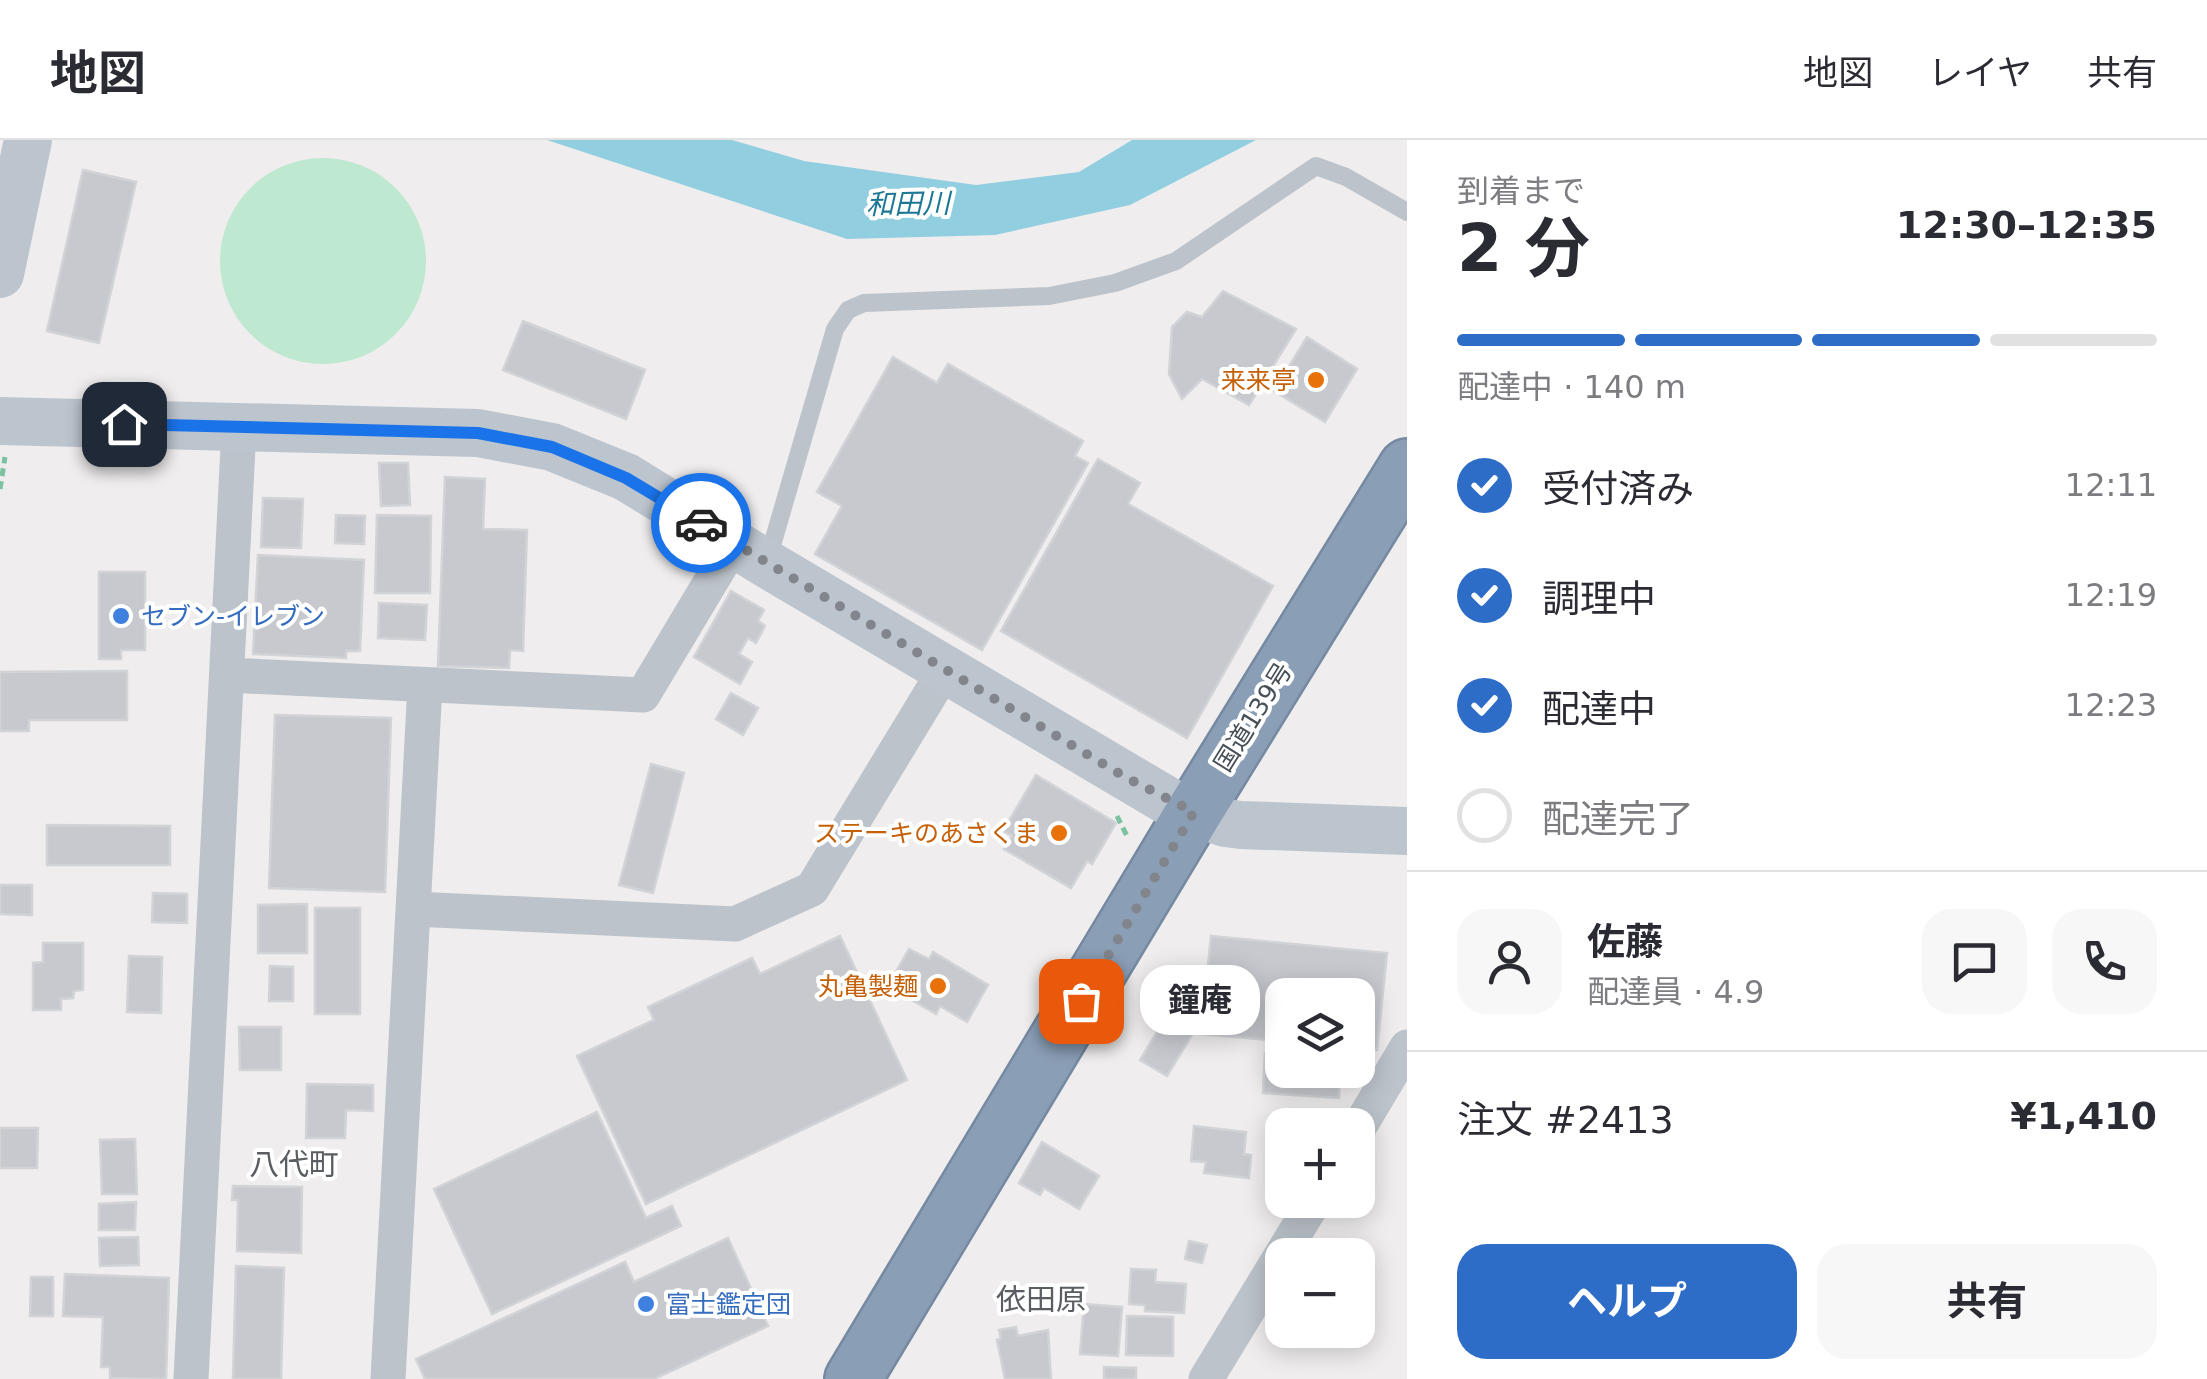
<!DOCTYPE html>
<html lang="ja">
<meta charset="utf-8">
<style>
body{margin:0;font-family:"DejaVu Sans","Noto Sans JP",sans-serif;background:#f7f7f7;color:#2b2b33;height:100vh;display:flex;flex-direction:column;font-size:38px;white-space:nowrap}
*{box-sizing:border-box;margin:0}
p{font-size:32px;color:#7c7c81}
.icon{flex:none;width:55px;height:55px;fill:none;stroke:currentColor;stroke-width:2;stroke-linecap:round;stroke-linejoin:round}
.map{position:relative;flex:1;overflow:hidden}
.details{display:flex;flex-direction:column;background:#fff;width:800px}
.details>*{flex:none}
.fabs{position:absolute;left:1265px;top:838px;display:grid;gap:20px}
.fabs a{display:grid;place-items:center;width:110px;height:110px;border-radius:20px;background:#fff;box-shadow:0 5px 25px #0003;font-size:50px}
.pin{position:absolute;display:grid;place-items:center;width:85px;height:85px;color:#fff;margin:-42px;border-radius:20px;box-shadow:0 5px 15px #0006}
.courier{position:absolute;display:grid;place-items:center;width:100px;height:100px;margin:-50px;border:8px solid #1a73e8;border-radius:50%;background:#fff;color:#222;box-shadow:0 2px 12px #0007}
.bubble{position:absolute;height:70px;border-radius:30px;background:#fff;box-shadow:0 5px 25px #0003;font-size:32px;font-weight:700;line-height:70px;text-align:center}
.head em{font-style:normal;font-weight:700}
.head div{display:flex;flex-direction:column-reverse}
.head{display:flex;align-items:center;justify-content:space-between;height:170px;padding:0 50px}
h1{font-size:65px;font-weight:700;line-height:75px}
.bar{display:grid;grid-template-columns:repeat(4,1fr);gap:15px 10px;align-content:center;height:120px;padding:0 50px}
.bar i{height:12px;border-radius:8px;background:#e1e1e2}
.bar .current{background:#2e6dc7}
.bar p{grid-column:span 4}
.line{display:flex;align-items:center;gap:25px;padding:0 50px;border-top:2px solid #e1e1e2}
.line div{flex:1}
.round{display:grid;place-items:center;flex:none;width:105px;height:105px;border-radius:30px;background:#f7f7f7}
ol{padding:0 50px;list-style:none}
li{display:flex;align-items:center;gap:30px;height:110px}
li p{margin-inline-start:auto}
li .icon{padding:10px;border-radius:50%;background:#2e6dc7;color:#fff;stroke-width:4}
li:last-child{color:#7c7c81}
li i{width:55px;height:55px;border:5px solid #e1e1e2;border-radius:50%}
.cta{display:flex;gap:20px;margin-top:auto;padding:20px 50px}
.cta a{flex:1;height:115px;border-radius:30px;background:#2e6dc7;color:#fff;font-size:40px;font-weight:700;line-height:115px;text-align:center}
.cta a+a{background:#f7f7f7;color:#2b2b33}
header{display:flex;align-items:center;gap:60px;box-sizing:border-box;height:140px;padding:0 50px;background:#fff;border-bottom:2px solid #e1e1e2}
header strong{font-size:48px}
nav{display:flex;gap:55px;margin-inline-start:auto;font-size:35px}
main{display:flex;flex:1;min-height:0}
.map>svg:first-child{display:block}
.green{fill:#bfe8d0}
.water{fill:#91cee0}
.building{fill:#c7c9cf;stroke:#d1d3d7;stroke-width:2.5}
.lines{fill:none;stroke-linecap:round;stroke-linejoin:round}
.highway-casing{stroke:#7589a1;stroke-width:60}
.path{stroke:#7cc2a1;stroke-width:5;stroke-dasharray:8 5;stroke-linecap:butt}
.lane{stroke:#bcc3ca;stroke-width:18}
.street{stroke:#bcc3ca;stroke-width:35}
.secondary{stroke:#bcc4ce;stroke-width:48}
.highway{stroke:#8a9eb6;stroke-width:55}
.done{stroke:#82868c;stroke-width:10;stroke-dasharray:0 18}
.route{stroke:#1a73e8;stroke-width:12}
.food-dot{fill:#e8710a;stroke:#fff;stroke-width:4}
.shop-dot{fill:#3f7fe0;stroke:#fff;stroke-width:4}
.labels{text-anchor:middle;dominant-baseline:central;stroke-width:8;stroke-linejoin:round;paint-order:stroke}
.food-label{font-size:25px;fill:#c56008;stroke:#fff;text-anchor:end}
.shop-label{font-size:25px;fill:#366cbe;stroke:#fff;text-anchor:start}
.street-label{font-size:25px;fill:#474f57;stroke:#fff}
.water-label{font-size:28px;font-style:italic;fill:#1d7895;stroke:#fff}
.quarter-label{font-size:30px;fill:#5a5d61;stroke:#fff}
</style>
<header>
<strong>地図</strong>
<nav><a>地図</a><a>レイヤ</a><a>共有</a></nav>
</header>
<main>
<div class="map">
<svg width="1407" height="1239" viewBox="0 0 1407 1239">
<rect width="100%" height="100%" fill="#efeded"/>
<circle class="green" cx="323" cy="121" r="103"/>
<path class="water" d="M547,0H732L804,21L976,45L1079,32L1132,0H1256L1130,65L995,95L847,99Z"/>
<g class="building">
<path d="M83,30L136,42L99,203L47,191Z"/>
<path d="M1223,151L1296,189L1249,265L1202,239L1182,259L1169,234L1172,187L1187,172L1202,177Z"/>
<path d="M523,181L645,230L626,279L503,230Z"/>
<path d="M1307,197L1357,229L1325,282L1274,251Z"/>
<path d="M893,217L937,243L948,224L1083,301L1075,316L1088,323L982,510L815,414L842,366L817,352Z"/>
<path d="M1098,319L1140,343L1128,364L1273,446L1187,598L1001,491Z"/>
<path d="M379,323H408L410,365L381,366Z"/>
<path d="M445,337L485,339L483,389L527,390L523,511L510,510L509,528L438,526Z"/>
<path d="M263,358L303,359L301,408L261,407Z"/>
<path d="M336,375L365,376L364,404L335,403Z"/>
<path d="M377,375L431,376L430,453H375Z"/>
<path d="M258,415L364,420L360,511H346V518L253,514Z"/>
<path d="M99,432H145V510H121V519H99Z"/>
<path d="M731,451L764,470L758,481L765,486L756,503L748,498L739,514L752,522L740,544L694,517Z"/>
<path d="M379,463L427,465L425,500L378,498Z"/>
<path d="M127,531V580H29V591H0V532Z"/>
<path d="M731,553L758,568L743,595L716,579Z"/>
<path d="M275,575L391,578L385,752L269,748Z"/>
<path d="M651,624L684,633L653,753L619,745Z"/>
<path d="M1036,635L1116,683L1092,724L1087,721L1071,748L1004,709L1012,696L1003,691Z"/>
<path d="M47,685L170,686V725H47Z"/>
<path d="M0,745H32V775L0,774Z"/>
<path d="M153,753L187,754V783L152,782Z"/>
<path d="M307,764V813H258V765Z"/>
<rect x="315" y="768" width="45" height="106"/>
<path d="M840,796L907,940L646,1064L577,916L654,880L648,867L752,818L760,834Z"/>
<path d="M1211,796L1387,813L1377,910L1358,908V855H1282V901L1201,894Z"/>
<path d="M43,803H83V850L74,851L73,858L61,859V870H33V823L43,822Z"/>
<path d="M909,809L929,819L933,812L988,845L967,882L940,866L936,874L888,846Z"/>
<path d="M129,816L162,817L161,873L127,872Z"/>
<path d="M270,826L293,827V861H269Z"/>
<path d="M1166,877L1193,893L1167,936L1140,920Z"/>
<path d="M239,887H281V930H240Z"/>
<path d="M1265,913L1282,914V930H1340L1339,958L1263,953Z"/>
<path d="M307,944L373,945V971L346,970L345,998H306Z"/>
<path d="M597,972L646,1078L672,1066L681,1086L492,1174L434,1049Z"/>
<path d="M1194,986L1246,992L1244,1014L1251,1015L1249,1038L1204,1033L1206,1022L1191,1021Z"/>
<path d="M0,988H38L37,1028H0Z"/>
<path d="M135,999L137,1054H102L100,1000Z"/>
<path d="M1042,1002L1099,1036L1079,1069L1044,1048L1040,1055L1019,1043Z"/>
<path d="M233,1046L302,1047L301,1113L237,1111L238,1060H232Z"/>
<path d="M136,1062L135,1090H99V1064Z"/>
<path d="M138,1097L139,1125L100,1126L99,1098Z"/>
<path d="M728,1098L768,1186L654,1239H425L416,1219L625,1122L634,1142Z"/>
<path d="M1189,1101L1207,1105L1202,1123L1185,1119Z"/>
<path d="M236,1126L284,1128L281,1239H233Z"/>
<path d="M1131,1129L1156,1130L1155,1142L1186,1144L1184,1173L1145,1171V1165L1129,1164Z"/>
<path d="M65,1134L169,1138L166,1239L110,1238V1227H101L103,1177L63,1176Z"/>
<path d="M31,1137H53V1176H30Z"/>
<path d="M1084,1164L1122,1167L1118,1216L1080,1214Z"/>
<path d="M1127,1176L1173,1177V1216L1126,1215Z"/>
<path d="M1016,1187L1018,1196L1048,1190L1051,1239H1005L997,1200L1001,1199L999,1190Z"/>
<path d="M1104,1227L1136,1228V1239H1104Z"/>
</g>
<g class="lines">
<g class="highway-casing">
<path id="highway" d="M853,1239L1194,672L1407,327"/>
</g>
<g class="path">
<path d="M0,349L5,317"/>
<path d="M1117,676L1127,696"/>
</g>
<path class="lane" d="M768,419L835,189L848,170L864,163L1049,156L1115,143L1176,121L1316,26L1346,37L1407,72"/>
<g class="street">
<path d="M227,535L643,555L734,403"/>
<path d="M414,769L735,784L812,749L945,530"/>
<path d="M1358,989L1407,907"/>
<path d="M191,1239L239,287"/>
<path d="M388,1239L425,545"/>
<path d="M1206,1239L1315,1060"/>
</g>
<g class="secondary">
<path d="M0,134L28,0"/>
<path d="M0,281L478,293L552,307L626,337L767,424L1173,664L1225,683L1241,685L1407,691"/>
</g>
<use href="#highway" class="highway"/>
</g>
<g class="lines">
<path class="done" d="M701,383L1125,637L1194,672L1081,861"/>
<path class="route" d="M124,284L478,293L552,307L626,338L701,383"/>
</g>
<g class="food-dot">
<circle cx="1316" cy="240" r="10"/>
<circle cx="1059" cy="693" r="10"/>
<circle cx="938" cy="846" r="10"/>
</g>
<g class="shop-dot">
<circle cx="121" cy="476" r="10"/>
<circle cx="646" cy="1164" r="10"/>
</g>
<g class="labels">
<g class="food-label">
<text x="1296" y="240">来来亭</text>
<text x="1039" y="693">ステーキのあさくま</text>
<text x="918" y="846">丸亀製麺</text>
</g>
<g class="shop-label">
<text x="141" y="476">セブン-イレブン</text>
<text x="666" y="1164">富士鑑定団</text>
</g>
<g class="street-label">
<text transform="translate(1253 577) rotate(-58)">国道139号</text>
</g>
<g class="water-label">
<text transform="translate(908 64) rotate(-1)">和田川</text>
</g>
<g class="quarter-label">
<text x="294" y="1024">八代町</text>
<text x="1041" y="1159">依田原</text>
</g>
</g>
</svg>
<div class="fabs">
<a><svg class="icon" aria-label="layers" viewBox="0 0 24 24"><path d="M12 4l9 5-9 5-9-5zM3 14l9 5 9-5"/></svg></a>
<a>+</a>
<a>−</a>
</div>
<div class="pin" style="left:1081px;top:861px;background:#ea580c"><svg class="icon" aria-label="bag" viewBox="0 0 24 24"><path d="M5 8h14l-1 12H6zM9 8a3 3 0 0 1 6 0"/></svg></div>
<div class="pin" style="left:124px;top:284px;background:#1f2937"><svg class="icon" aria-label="home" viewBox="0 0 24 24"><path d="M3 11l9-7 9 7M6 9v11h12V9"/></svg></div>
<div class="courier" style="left:701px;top:383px"><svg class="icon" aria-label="car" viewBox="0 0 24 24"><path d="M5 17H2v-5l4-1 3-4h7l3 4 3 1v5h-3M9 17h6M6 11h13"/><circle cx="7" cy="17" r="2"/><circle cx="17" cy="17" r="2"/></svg></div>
<div class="bubble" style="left:1140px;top:825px;width:120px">鐘庵</div>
</div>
<section class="details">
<div class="head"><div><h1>2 分</h1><p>到着まで</p></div><em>12:30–12:35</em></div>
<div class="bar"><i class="current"></i><i class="current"></i><i class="current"></i><i></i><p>配達中 · 140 m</p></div>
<ol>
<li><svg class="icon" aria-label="check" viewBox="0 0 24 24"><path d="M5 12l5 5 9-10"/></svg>受付済み<p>12:11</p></li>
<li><svg class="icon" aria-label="check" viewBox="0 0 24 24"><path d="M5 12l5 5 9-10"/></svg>調理中<p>12:19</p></li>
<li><svg class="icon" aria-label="check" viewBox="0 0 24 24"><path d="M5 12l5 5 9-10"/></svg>配達中<p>12:23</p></li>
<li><i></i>配達完了</li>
</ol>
<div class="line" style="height:180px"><a class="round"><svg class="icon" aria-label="person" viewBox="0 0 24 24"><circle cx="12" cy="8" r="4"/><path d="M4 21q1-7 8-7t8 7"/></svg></a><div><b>佐藤</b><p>配達員 · 4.9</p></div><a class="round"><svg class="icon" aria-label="chat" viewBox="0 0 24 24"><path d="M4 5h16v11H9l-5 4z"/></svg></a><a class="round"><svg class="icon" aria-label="phone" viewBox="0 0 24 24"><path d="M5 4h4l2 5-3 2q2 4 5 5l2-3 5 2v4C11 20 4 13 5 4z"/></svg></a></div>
<div class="line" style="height:130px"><div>注文 #2413</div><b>¥1,410</b></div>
<div class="cta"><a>ヘルプ</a><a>共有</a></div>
</section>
</main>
